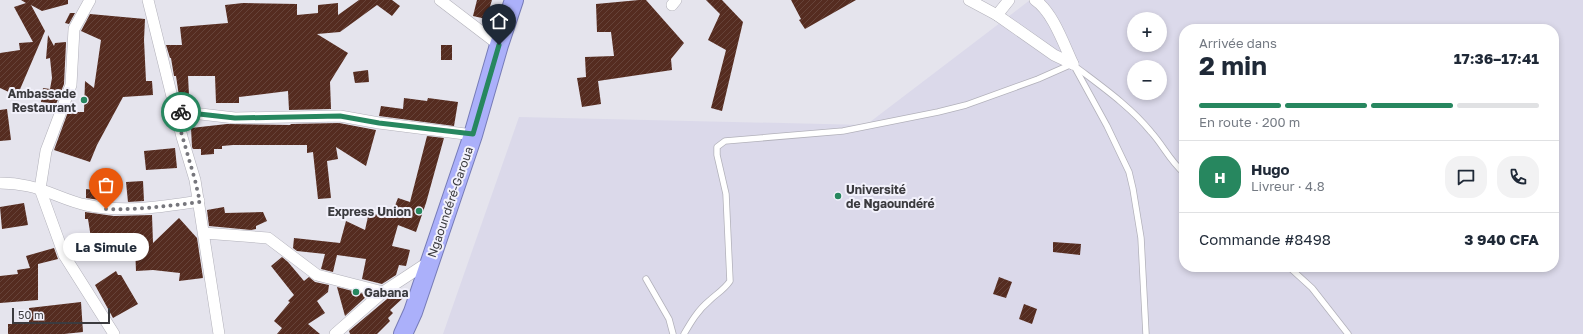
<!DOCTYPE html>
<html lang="fr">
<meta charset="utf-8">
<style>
body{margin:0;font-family:"Golos Text",sans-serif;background:#f2f2f3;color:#1f2937;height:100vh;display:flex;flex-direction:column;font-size:15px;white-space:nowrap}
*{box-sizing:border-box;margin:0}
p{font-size:13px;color:#747a83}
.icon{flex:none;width:22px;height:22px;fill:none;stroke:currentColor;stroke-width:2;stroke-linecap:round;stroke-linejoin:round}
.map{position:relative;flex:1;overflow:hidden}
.drawer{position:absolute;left:1179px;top:24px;width:380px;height:248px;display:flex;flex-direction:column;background:#fff;border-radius:16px;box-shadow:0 2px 6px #0003}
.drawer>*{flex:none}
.fabs{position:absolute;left:1127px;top:12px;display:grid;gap:8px}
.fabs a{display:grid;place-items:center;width:40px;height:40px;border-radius:50%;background:#fff;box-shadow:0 2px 6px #0003;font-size:20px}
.scale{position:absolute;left:12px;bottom:10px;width:98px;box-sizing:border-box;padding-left:4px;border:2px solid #3b3b3f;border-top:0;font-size:11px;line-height:14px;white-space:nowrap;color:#3b3b3f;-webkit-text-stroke:3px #f2f1fb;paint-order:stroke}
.pin{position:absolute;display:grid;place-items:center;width:34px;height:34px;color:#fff;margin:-41px -17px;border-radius:50% 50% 50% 0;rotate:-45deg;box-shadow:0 0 4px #0007}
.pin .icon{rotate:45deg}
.courier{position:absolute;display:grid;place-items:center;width:40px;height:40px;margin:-20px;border:3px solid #27875f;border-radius:50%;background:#fff;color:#222;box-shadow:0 1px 5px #0007}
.bubble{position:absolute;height:28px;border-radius:14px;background:#fff;box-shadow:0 2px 6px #0003;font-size:13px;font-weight:700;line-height:28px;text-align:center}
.overview em{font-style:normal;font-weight:700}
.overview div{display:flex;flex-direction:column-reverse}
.overview{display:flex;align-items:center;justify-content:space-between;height:68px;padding:0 20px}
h1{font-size:26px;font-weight:700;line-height:30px}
.bar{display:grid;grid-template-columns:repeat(4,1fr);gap:6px 4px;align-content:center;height:48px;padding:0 20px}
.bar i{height:5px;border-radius:3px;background:#e0e1e3}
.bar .active{background:#27875f}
.bar p{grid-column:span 4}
.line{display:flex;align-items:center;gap:10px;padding:0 20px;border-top:1px solid #e0e1e3}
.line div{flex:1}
.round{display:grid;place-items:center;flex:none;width:42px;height:42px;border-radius:16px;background:#f2f2f3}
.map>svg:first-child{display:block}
.built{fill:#dbd9ea;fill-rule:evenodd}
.building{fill:url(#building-hatch)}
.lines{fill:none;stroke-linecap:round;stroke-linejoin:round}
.service-casing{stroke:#b2b1ba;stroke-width:7}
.minor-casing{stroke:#b2b1ba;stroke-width:12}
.trunk-casing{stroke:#767bb7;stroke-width:20}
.service{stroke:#fff;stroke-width:5.5}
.minor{stroke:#fff;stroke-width:11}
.trunk{stroke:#abb0fa;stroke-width:18}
.done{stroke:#76767c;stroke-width:4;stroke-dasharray:0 7.2}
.route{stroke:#27875f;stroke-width:5}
.poi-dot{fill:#27875f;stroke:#f2f1fb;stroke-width:1.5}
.labels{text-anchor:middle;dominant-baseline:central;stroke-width:4;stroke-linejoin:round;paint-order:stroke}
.poi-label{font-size:12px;font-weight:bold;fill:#3b3b3f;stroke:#f2f1fb;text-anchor:end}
.street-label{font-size:12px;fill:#3b3b3f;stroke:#f2f1fb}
</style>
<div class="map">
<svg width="1583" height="334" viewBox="0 0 1583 334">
<defs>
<pattern id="building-hatch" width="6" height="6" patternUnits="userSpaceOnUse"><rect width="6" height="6" fill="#552c20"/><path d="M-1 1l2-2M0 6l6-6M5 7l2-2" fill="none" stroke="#664339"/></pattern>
</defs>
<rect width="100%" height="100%" fill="#e5e4ed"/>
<path class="built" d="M1030,0H1583V334H443L519,117L866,125ZM1134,19H1160V45H1134ZM1184,29H1554V267H1184ZM1134,67H1160V93H1134Z"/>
<g class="building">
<path d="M21,0H68V4L42,11L31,5L45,31L18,94H13L0,88V53L20,50L19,43L33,42L14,7L26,3Z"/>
<path d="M359,0H392L400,6L392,16L377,5L340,32L317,34L348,53L330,82L331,109L289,110L288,91L239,97V103H216L215,76H188L189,95L179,96L176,76H174L171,58H170L166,45H182L180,27L228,23L225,5L243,3L297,4V15L318,13V5L338,3V15Z"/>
<path d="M477,0H492L486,19L473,16Z"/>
<path d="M639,0H646L684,43L671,59L672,70L598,81L601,104L582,107L577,78L586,77L585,57L614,56L611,32H597L596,4Z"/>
<path d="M706,0H722L743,22L722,111L711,108L726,50L708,40L720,14Z"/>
<path d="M791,0H856L805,29L799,20L801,19Z"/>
<path d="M70,13H75L69,24L65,23Z"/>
<path d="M90,14L145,19L144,40L146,81H152L153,95L123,97L97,145L90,162L54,150L72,101L74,112H84L85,81L94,88L101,40L81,31Z"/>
<path d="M48,35L54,46L55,43L66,42V43L64,84L55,107L51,105V103L41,102L43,88L50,89L52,78L50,58L46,59Z"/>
<rect x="441" y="45" width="11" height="15"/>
<path d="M368,70L369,82L355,83L353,72Z"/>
<path d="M404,98L427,101L428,98L458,102L454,126L379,116L381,106L403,109Z"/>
<path d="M7,109L11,140L0,141V110Z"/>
<path d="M339,123L376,130L366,166L336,147L338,159L327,161L331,198L318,199L313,152L307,153V145H233L222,146V149H214V154L201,155V149H193L192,147L191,128L227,124L291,125L290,124Z"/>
<path d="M427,136L444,138L426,203L416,232L398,225L392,246L410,250L406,266L399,265L396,275L382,284L362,279L366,259L337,255L333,272L321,269L325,254L297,251L293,248L294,238L340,243L346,221L365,230L369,212L390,218L398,198L410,202Z"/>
<path d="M175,148L177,168L146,170L144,151Z"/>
<path d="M119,176L120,186L98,188L97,177Z"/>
<path d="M143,181L144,201L128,202L126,182Z"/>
<path d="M86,189L101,191L100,200L86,198Z"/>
<path d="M24,203L28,225L2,229L0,207Z"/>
<path d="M224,207L225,213L263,212L267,221L256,226V229L251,230L209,226L207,210Z"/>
<path d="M85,212L114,216L152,215L153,243L179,218L197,238L203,278L179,281L180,273L153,270L136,271L135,246L114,250L111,234L91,238L88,219H85Z"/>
<path d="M1053,242L1081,244L1080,255L1053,252Z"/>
<path d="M54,248L58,259L38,264V300L0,303V276L18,274L17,270L30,268L26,256Z"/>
<path d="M282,257L288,262L304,281L309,277L315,282L329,285L328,292L317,301L325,313L308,324L320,334H277L282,328L274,321L290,302L288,301L294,295L271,266Z"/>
<path d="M116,271L118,275H121L138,304L113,318L95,285Z"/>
<path d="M999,277L1012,282L1006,298L993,294Z"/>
<path d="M337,287L368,295L345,316Z"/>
<path d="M393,294L403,298L390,310L393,313L388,318L390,321L377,334H350L349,331Z"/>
<path d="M81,302L83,332L64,334H8V324H29V308Z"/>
<path d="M1024,304L1037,309L1032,324L1019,319Z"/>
</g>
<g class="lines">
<g class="service-casing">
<g id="service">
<path d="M1073,64L1107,126L1129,172L1133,189L1141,238L1146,334"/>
<path d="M1076,67C1101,86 1131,107 1151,132C1163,145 1170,161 1184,173"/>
<path d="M1289,267L1312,288L1348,334"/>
<path d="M646,279L669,319L673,334"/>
<path d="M684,334C691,322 698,310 709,301C716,294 724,290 730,281L726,194L717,155V147L725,141L843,131L938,112L966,105L1038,79L1072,64"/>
</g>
</g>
<g class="minor-casing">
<g id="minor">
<path d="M90,0L74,29L71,85L46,151L40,189L64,255L114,334"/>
<path d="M148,0L182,137L195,180L219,334"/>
<path d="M440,0L499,45"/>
<path d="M969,0L997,15L1054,55L1073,64"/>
<path d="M1035,0C1053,12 1064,45 1073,64"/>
<path d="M672,5L676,0"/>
<path d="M997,15L1009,0"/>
<path d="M175,111L235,118L340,116L379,123L473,135"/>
<path d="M0,183C9,183 19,184 28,186C48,190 66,201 86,205C124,213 162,207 199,201"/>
<path d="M204,233L268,238L317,275L383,292"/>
<path d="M335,334L383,292L430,261"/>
</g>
</g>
<g class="trunk-casing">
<path id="trunk" d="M403,334L413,312L473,135L499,45L514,0"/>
</g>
<use href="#service" class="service"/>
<use href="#minor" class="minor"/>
<use href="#trunk" class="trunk"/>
</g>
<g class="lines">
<path class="done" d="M106,209C138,210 168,206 200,202L195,180L175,111L181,112"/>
<path class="route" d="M181,112L235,118L340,116L379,123L473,134L499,45"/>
</g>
<g class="poi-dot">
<circle cx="84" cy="100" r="4"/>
<circle cx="838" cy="196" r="4"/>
<circle cx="419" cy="211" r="4"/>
<circle cx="356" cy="292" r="4"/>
</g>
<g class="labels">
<g class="poi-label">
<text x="76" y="93">Ambassade<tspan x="76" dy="14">Restaurant</tspan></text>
<text x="846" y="189" text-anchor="start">Université<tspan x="846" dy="14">de Ngaoundéré</tspan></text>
<text x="411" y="211">Express Union</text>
<text x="364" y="292" text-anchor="start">Gabana</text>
</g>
<g class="street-label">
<text transform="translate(450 202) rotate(-71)">Ngaoundéré-Garoua</text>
</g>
</g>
</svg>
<div class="fabs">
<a>+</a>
<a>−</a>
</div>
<div class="scale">50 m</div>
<div class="pin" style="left:106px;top:209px;background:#ea580c"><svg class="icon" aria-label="bag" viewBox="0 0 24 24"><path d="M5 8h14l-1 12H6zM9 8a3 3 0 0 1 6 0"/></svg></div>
<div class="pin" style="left:499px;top:45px;background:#1f2937"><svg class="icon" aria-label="home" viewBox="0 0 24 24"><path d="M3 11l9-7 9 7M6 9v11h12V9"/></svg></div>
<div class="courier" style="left:181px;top:112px"><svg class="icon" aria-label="bike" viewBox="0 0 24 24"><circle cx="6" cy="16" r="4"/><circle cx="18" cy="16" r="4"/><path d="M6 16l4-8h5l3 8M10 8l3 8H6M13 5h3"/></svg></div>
<div class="bubble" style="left:63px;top:233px;width:86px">La Simule</div>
<section class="drawer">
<div class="overview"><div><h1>2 min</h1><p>Arrivée dans</p></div><em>17:36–17:41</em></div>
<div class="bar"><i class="active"></i><i class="active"></i><i class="active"></i><i></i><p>En route · 200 m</p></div>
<div class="line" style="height:72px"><b class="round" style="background:#27875f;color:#fff">H</b><div><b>Hugo</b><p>Livreur · 4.8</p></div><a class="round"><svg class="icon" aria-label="chat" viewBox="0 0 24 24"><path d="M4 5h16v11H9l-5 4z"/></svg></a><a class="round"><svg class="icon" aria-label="phone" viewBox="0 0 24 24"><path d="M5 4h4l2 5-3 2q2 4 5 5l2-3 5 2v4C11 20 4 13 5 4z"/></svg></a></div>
<div class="line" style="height:52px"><div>Commande #8498</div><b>3 940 CFA</b></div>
</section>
</div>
